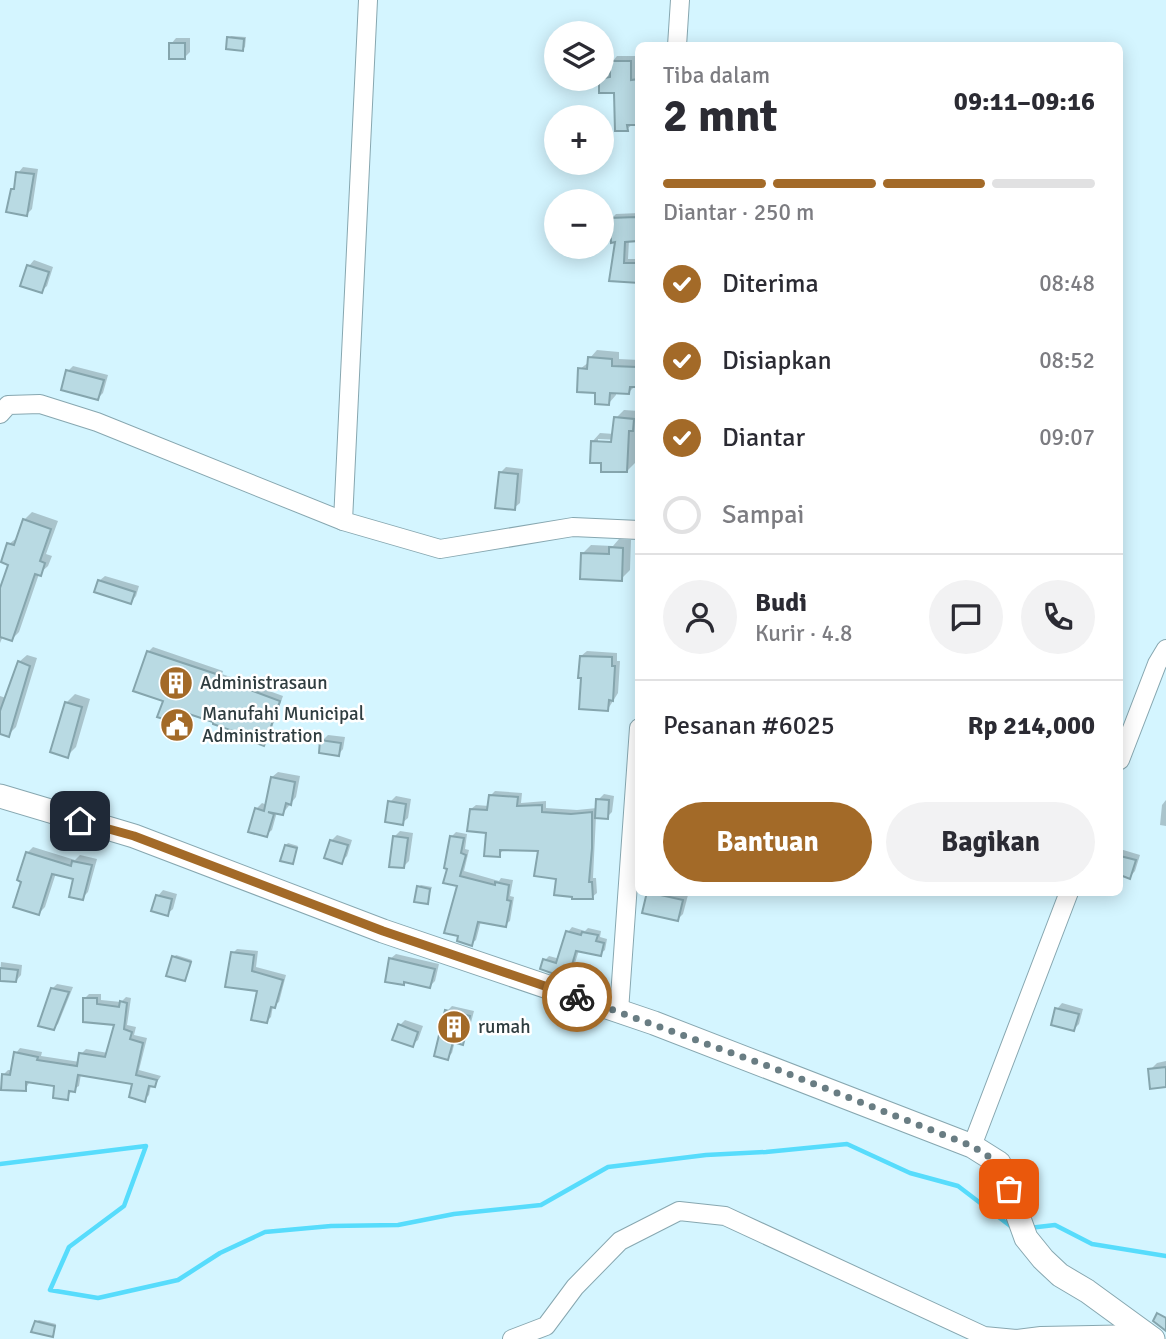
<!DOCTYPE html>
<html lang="id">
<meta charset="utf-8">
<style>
body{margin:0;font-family:Signika,sans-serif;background:#f2f2f3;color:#2b2b33;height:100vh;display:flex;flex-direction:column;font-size:26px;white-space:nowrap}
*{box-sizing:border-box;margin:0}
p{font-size:23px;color:#7c7c81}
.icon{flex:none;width:38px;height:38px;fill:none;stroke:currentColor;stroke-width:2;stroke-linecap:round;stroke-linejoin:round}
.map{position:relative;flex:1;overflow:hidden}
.panel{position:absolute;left:635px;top:42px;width:488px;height:854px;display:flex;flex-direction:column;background:#fff;border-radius:10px;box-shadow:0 4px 18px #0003}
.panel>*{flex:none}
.controls{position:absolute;left:544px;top:21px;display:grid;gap:14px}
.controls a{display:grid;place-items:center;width:70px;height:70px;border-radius:50%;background:#fff;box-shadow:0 4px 18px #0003;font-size:35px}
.pin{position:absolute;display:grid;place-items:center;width:60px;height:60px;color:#fff;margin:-30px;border-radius:14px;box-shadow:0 4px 10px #0006}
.courier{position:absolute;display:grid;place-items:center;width:70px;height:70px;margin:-35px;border:5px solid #a36a28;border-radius:50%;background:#fff;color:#222;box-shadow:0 2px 9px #0007}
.head em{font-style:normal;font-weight:700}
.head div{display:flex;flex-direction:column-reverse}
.head{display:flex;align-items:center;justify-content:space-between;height:119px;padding:0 28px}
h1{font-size:46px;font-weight:700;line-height:52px}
.bar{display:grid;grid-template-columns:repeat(4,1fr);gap:10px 7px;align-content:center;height:84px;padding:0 28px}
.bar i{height:9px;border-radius:5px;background:#e1e1e2}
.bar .selected{background:#a36a28}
.bar p{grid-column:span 4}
.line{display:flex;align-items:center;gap:18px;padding:0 28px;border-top:2px solid #e1e1e2}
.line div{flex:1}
.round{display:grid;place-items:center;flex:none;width:74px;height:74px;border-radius:37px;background:#f2f2f3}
ol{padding:0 28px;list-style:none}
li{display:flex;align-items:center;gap:21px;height:77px}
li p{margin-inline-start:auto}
li .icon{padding:7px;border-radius:50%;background:#a36a28;color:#fff;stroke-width:4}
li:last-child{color:#7c7c81}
li i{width:38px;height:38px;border:4px solid #e1e1e2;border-radius:50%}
.cta{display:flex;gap:14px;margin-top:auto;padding:14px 28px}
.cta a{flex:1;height:80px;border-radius:42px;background:#a36a28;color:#fff;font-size:28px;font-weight:700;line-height:80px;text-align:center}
.cta a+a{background:#f2f2f3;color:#2b2b33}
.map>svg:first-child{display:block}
.shadow{fill:#0003;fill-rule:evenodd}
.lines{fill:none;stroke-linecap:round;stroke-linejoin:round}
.stream{stroke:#57dcfc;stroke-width:4.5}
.building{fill:#b9dae3;stroke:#85a5ad;stroke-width:2}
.minor-casing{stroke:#87a7b0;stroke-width:20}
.major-casing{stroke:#87a7b0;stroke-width:25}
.minor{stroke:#fff;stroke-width:18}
.major{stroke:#fff;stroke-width:23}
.done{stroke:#697d83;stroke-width:7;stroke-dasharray:0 12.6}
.route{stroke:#a36a28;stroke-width:9}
.labels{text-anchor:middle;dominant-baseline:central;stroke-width:5;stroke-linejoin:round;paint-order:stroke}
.poi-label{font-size:19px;fill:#2f3d40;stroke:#fff;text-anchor:start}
</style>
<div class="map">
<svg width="1166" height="1339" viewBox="0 0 1166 1339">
<rect width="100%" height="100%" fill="#d4f5ff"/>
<g class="shadow">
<path d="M231,36L246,37L245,47L243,49L229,38Z"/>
<path d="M176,38H190V52L185,57L171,44Z"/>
<path d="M617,56H635V76L639,75V123L633,124L627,129L616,92L602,79L606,73H612V62Z"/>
<path d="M23,167L38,169L32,209L27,214L13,189L16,186L18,173Z"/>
<path d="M639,213V237L629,240L628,259H639V282L611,279L617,241L611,219L616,214Z"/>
<path d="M34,260L53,267L47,286L41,291L29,266Z"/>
<path d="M597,350L619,352V359L639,360V382L629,392H616V395L609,403L580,369L589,362L590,358Z"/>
<path d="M73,366L108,375L103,393L98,398L68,371Z"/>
<path d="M624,410L639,411L635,463L627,471L603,462L592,442L600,433L614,434L616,418ZM598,439L620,440V444L598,443Z"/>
<path d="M506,467L523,469L520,503L514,508L500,473Z"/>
<path d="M32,512L58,521L46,554L52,556L48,566L39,574L19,632L12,639L3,636L0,643V594L10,564L9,544L18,537L24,520Z"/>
<path d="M619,539L631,540L630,570L621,579L582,554L591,545L613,546Z"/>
<path d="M105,576L139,586L136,596L131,602L99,581Z"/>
<path d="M153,647L223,671L222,674L283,696L268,739L263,744L246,734L177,708L170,719L148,652Z"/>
<path d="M587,651L617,653V661H620L618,693L608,709L581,656Z"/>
<path d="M27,655L37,658L16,727L8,735L0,732V696L6,698L19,662Z"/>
<path d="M75,694L90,699L76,747L67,756L66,703Z"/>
<path d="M328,735L345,737L343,749L338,755L322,741Z"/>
<path d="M278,772L300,776L296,797L283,813L277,812L272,830L266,835L256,809L262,803L267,805L272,777Z"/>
<path d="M495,791L522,793L521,803L546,801V808L577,810L597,808L598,800L604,794L614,796L612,812L607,817L596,816L593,878H596L597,893L592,897L557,877L540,850L504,849L499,855L488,832L471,809L476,805L489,806L490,796Z"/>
<path d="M396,796L411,799L408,818L402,823L390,802Z"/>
<path d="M1166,800V826L1160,825L1162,805Z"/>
<path d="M400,831L413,833L409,861L403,867L394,837Z"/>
<path d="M456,832L467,834L465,849L469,850L464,871L499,881L501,878L513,880L510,896L514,897L510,921L505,925L481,921L476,940L471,944L451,837Z"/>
<path d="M337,835L352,840L347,856L341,862L331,841Z"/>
<path d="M288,843L298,846L292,862L286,845Z"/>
<path d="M33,847L75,860L80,855L97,859L88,892L82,898L75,878L56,873L45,907L39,913L23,880L27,853Z"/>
<path d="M1120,849L1140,855L1135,871L1130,877L1120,873Z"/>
<path d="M421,885L432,887L427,902L418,887Z"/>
<path d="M163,890L177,894L173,909L167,914L158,896Z"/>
<path d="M649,892H676L688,895L683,914L678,919Z"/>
<path d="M572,927L585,931L588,928L601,931L600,937L607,939L605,950L600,954L579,950L572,973L568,977L545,960L549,956L560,959L568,932Z"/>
<path d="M237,949L258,951L256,967L286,975L279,1002L273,1006L271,1017L267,1021L259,990L233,953Z"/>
<path d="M396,954L439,964L435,981L430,986L390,959Z"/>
<path d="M176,955L192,960L184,979L174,957Z"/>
<path d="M1,962L22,965L21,975L16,981L0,979Z"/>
<path d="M57,984L73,987L58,1024L53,1028L52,989Z"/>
<path d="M89,994H101V1000L121,1002L126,997L131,998L127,1025L136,1027L134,1035L147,1038L139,1070L161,1076L155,1085H151L149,1095L144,1100L134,1083L81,1074L79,1086L72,1090L67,1098L56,1084L30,1081L25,1090L3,1075L8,1070H12L16,1053L20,1048L42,1052L41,1056L80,1062L81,1054L86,1049L108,1053L116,1023L84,999Z"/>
<path d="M1062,1003L1083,1009L1079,1024L1074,1029L1057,1009Z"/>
<path d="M452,1006L474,1011L467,1038L463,1043L455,1041L452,1053L447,1058V1011Z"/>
<path d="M405,1020L423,1026L418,1040L412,1045L400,1025Z"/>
<path d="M1166,1061V1085L1150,1070L1157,1063Z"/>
<path d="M39,1320L56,1324L54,1333L52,1335L36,1322Z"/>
</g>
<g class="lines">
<g class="stream">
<path d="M0,1164L146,1146L124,1206L69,1247L50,1290L98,1298L178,1280L220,1253L265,1232L331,1226L398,1225L454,1214L541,1205L608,1167L706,1155L766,1152L847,1144L910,1173L958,1186L1013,1228"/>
<path d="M1029,1228L1055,1225L1092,1244L1166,1256"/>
</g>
</g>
<g class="building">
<path d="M227,37L244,39L243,51L226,49Z"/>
<rect x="169" y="43" width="16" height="16"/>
<path d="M610,61H631V80L639,79V125H627L628,131H615L614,93H599V79L610,77Z"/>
<path d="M16,172L34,174L27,216L6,212L11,189H14Z"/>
<path d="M636,217L638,241L625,242L624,263H639V283L609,281L615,242L611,243L610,218Z"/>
<path d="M27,265L49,272L42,293L20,286Z"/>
<path d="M588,357L612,359V366L637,367L636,387H630L629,394L610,393L609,405L595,404V393L577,392L578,368L587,369Z"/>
<path d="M66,370L104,380L98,400L61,390Z"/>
<path d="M614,417L634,419L633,431H629L627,472H601V463H590L591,441L611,442Z"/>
<path d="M499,472L518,474L515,510L495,508Z"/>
<path d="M23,519L51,529L40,561L45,563L41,576L35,574L12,641L0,637V588L8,565L1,562L7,543L14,545Z"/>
<path d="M609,547L623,548L622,581L580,579L581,553L609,554Z"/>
<path d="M98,580L135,592L131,604L94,592Z"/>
<path d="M147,651L219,675L218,678L280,701L264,746L243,738L244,735L213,724V722L174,709L170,721L157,717L163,701L133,691Z"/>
<path d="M580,656L612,657V666H615L613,701L609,700L608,711L579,709L581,678H578Z"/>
<path d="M18,661L30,666L9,737L0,734V711Z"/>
<path d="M65,702L82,707L68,758L50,752Z"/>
<path d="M320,740L341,743L339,756L319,753Z"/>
<path d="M271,777L295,782L291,805L286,803L283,815L268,812L274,814L267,837L248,832L255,808L264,811Z"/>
<path d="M489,795L518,797L517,806L542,805V812L571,814L592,812V848L589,882H592L593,899H572V897L554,895L556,879L534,876L538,851L500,850V857L484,856L486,833L467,831L470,809L487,810Z"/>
<path d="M596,799L609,800L608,819L595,818Z"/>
<path d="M388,801L406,804L403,825L385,822Z"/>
<path d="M393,836L408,838L404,868L389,867Z"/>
<path d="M450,836L464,838L461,853L466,855L460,876L495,885V882L509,885L507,900L511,901L506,927L478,922L472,946L457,941L458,936L444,933L457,886L443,883L447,869L444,868Z"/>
<path d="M330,840L348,845L342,864L324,858Z"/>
<path d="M285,845L297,848L293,864L280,861Z"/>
<path d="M26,852L71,866L72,861L92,865L83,900L69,897L73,879L52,874L39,915L13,907L21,882L17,880Z"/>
<path d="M1120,856L1136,860L1130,879L1120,875Z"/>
<path d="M417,886L430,889L428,904L414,902Z"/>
<path d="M647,892L683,900L678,921L642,913Z"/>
<path d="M156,895L172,899L168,916L151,911Z"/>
<path d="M566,931L581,935L582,932L598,935L596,941L604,943L601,956L576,951L568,979L540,969L543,959L556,963Z"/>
<path d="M231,952L254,955L252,971L283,980L275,1008L271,1007L267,1023L251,1020L257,991L225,987Z"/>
<path d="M172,956L191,962L185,981L166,976Z"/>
<path d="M389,958L435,969L430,988L404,982V985L385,982Z"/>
<path d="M0,968L18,970L16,982L0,981Z"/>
<path d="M51,988L69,992L54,1030L38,1026Z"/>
<path d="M83,998H97V1004L119,1007L120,1001L127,1003L124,1029L132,1032L130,1039L143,1043L136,1075L157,1080L155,1087L149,1086L145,1102L129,1097L132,1084L78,1075L75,1092L69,1091L68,1100L53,1098L54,1086L26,1082V1091L1,1090L2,1074L10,1075L14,1052L38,1057L37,1060L77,1066L79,1053L105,1057L114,1025L83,1022Z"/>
<path d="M1055,1008L1079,1014L1074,1031L1051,1025Z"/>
<path d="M445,1010L470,1016L463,1045L453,1042L448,1060L434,1056Z"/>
<path d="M398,1024L418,1032L413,1047L392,1040Z"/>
<path d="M1166,1067V1087L1150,1089L1148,1069Z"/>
<path d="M1157,1313L1166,1318V1331L1153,1321Z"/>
<path d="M35,1321L55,1326L53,1337L31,1332Z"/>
</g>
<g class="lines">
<g class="minor-casing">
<g id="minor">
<path d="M677,46L680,0"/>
<path d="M0,414L8,405L40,404L97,422L343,521L440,549L573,527L639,530"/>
<path d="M343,521L368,0"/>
<path d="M1120,760L1157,664L1166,649"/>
<path d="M619,1011L639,728"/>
<path d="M972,1146L1069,892"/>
<path d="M512,1339L546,1326L575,1287L620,1241L679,1211L725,1216L984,1336L1016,1339L1041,1336L1144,1334"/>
</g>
</g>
<g class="major-casing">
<path id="major" d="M0,796L134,836L383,931L654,1023L972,1146L999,1163L1026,1238L1043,1259L1060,1275L1087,1291L1153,1339"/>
</g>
<use href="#minor" class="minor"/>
<use href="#major" class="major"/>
</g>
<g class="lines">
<path class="done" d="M577,997L776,1069L972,1146L999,1163L1009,1189"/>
<path class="route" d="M80,821L134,836L383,931L577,997"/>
</g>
<defs>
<g id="building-disc" transform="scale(1.75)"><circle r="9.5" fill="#a36a28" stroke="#fff"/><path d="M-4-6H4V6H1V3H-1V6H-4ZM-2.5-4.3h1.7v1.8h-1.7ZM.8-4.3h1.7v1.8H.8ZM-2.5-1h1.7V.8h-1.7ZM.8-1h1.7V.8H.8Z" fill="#fff"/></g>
<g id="civic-disc" transform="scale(1.75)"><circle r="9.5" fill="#a36a28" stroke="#fff"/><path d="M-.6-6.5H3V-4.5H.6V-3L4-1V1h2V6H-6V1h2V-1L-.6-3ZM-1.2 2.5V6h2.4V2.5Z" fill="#fff"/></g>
</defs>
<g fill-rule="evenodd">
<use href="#building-disc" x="176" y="683"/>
<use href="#civic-disc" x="177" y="725"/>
<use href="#building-disc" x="454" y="1027"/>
</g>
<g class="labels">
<g class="poi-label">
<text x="200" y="683">Administrasaun</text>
<text x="202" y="714">Manufahi Municipal<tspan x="202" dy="22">Administration</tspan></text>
<text x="478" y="1027">rumah</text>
</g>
</g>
</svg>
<div class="controls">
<a><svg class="icon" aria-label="layers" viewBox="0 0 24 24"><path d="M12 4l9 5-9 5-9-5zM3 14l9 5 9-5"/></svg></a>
<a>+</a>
<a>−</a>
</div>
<div class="pin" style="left:1009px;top:1189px;background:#ea580c"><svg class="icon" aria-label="bag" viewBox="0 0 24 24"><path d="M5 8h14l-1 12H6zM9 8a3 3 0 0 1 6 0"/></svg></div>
<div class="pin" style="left:80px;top:821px;background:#1f2937"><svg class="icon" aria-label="home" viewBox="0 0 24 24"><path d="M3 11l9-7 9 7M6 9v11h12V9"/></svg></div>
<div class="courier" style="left:577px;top:997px"><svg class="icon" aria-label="bike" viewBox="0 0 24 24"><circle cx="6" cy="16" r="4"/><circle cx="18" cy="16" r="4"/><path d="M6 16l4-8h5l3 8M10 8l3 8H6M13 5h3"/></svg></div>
<section class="panel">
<div class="head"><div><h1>2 mnt</h1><p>Tiba dalam</p></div><em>09:11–09:16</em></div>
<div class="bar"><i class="selected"></i><i class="selected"></i><i class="selected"></i><i></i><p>Diantar · 250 m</p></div>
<ol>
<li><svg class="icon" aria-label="check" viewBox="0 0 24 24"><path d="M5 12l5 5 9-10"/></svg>Diterima<p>08:48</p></li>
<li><svg class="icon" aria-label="check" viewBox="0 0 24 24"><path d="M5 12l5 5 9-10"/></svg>Disiapkan<p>08:52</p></li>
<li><svg class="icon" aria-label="check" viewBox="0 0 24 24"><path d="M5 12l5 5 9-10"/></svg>Diantar<p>09:07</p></li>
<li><i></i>Sampai</li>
</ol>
<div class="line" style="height:126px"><a class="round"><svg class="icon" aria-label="person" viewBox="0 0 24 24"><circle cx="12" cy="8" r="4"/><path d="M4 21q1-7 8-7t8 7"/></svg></a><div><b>Budi</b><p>Kurir · 4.8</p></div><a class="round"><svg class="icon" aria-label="chat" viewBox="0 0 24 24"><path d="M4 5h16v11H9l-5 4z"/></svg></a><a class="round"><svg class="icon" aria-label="phone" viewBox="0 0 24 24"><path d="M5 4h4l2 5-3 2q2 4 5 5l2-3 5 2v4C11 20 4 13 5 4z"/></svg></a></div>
<div class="line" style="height:91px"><div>Pesanan #6025</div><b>Rp 214,000</b></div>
<div class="cta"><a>Bantuan</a><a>Bagikan</a></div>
</section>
</div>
